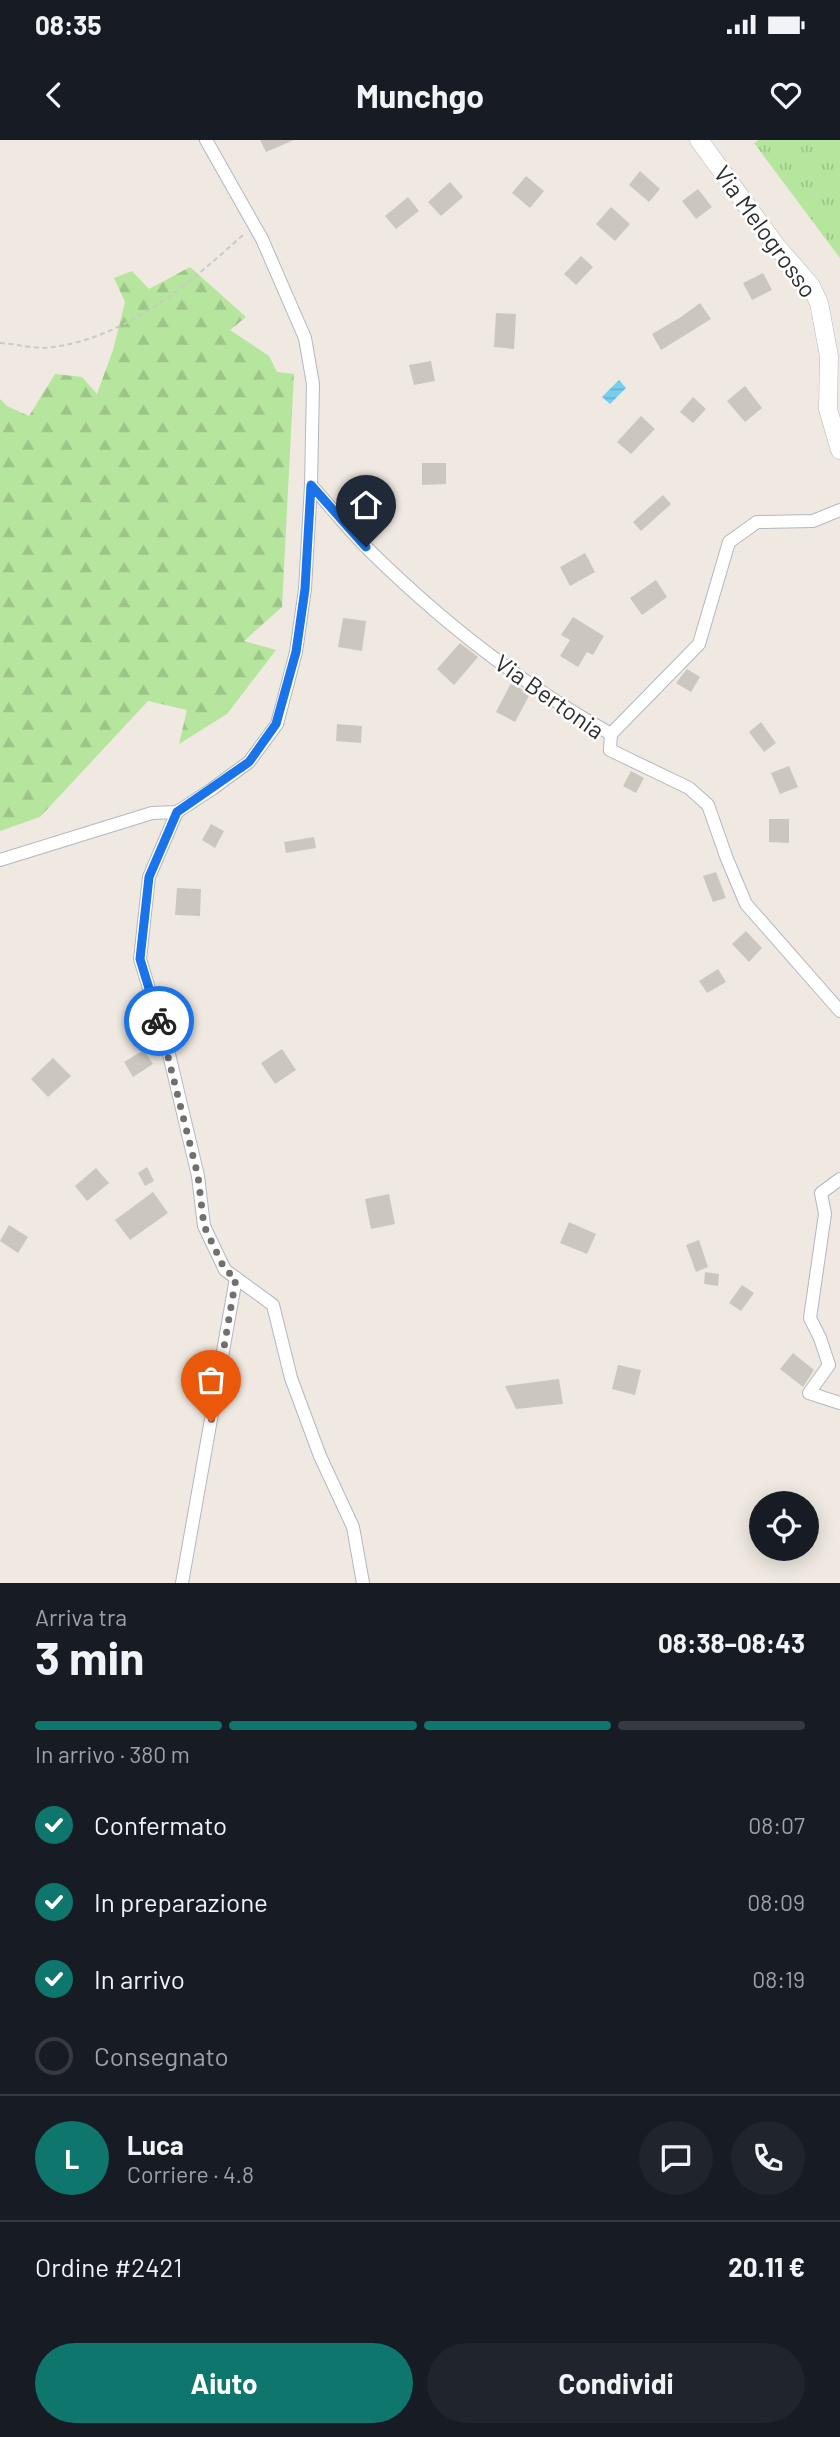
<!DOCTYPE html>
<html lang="it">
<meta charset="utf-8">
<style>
body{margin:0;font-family:Barlow,sans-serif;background:#20242c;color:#f1f3f6;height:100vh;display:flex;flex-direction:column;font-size:26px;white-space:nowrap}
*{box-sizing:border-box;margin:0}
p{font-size:23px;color:#9ea1a6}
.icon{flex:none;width:38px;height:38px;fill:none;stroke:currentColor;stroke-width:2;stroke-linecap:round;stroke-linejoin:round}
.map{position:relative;height:1443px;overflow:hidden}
.sheet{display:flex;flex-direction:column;background:#171b24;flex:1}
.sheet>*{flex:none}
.tools{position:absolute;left:749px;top:1351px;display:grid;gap:14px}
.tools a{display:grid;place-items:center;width:70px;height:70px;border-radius:50%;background:#171b24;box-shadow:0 4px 18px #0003;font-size:35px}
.pin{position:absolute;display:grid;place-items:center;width:60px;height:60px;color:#fff;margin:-72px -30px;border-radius:50% 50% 50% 0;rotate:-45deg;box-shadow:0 0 7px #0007}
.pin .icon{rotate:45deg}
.courier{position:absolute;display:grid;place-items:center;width:70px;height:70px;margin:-35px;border:5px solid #1a73e8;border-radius:50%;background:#fff;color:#222;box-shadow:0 2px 9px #0007}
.overview em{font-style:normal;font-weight:700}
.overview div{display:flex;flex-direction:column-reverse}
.overview{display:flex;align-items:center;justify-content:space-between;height:119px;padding:0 35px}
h1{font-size:46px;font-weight:700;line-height:52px}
.bar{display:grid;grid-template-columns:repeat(4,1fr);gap:10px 7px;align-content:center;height:84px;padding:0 35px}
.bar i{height:9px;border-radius:5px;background:#363941}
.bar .current{background:#0f766e}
.bar p{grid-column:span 4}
.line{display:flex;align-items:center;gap:18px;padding:0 35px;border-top:2px solid #363941}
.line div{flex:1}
.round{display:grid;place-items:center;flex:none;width:74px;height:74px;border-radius:37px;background:#20242c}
ol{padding:0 35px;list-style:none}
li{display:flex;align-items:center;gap:21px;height:77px}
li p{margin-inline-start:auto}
li .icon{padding:7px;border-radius:50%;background:#0f766e;color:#fff;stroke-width:4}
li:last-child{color:#9ea1a6}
li i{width:38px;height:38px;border:4px solid #363941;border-radius:50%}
.cta{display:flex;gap:14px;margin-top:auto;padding:14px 35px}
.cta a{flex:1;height:80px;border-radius:42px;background:#0f766e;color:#fff;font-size:28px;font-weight:700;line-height:80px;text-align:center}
.cta a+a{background:#20242c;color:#f1f3f6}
.status{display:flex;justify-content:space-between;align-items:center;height:49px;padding:0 35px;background:#171b24;direction:ltr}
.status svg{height:19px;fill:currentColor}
header{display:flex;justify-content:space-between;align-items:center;height:91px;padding:0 35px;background:#171b24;font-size:32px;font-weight:700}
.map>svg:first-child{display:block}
.grass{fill:url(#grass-tufts)}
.forest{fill:url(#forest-firs)}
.water{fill:url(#water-rules)}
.building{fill:#cbc7bf}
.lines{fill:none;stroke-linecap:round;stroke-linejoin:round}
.street-casing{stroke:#b4b7c1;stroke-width:14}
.secondary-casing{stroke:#b4b7c1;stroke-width:19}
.path{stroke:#c9c9c9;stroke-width:2;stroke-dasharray:5 3.5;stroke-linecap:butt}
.street{stroke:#fff;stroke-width:12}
.secondary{stroke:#fff;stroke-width:18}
.done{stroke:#726f6d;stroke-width:7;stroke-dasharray:0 12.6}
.route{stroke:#1a73e8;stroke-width:9}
.labels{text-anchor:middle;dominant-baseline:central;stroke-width:5;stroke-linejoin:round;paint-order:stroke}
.street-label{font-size:24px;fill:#2e2e2e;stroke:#fff}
</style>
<div class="status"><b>08:35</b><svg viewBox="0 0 49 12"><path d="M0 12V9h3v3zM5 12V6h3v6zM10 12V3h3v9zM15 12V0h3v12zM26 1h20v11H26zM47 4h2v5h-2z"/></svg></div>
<header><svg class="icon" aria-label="back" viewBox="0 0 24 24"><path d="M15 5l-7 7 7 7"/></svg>Munchgo<svg class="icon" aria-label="heart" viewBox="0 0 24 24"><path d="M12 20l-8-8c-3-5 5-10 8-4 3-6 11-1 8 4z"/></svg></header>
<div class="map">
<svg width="840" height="1443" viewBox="0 0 840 1443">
<defs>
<pattern id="grass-tufts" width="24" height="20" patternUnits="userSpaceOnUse" patternTransform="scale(1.75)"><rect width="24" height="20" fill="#b6e59e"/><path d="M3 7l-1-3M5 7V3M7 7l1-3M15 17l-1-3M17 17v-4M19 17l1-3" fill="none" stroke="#9dc588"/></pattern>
<pattern id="forest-firs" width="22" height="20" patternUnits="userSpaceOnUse" patternTransform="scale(1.75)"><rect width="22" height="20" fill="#b6e59e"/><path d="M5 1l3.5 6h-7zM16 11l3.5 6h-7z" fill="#9dc588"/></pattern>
<pattern id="water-rules" width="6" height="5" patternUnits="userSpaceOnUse" patternTransform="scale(1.75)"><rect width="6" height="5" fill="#75cff0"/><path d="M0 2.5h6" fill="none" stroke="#66b2ce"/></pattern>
</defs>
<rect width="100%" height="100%" fill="#efe9e1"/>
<path class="grass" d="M759,0H840V118L754,3Z"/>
<path class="forest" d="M190,127L246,177L230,190L269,216L277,232L294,234L282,467L244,501L276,510L227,574L179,604L187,570L148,561L40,677L0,691V259L7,266L29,276L55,234L82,237L97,254L113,210L125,162L114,138L132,131L149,149Z"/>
<path class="water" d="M619,240L626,248L610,264L602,257Z"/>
<g class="building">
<path d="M260,0H294L266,12Z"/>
<path d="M640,31L660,49L649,62L629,45Z"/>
<path d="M526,36L544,51L530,68L512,53Z"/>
<path d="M450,42L463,57L441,76L428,62Z"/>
<path d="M698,49L712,67L696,79L682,61Z"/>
<path d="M408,57L419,71L396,89L385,76Z"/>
<path d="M611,67L630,84L615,101L596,84Z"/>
<path d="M581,116L593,127L576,145L564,134Z"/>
<path d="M763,133L772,150L752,160L743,143Z"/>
<path d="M700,163L711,179L661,210L652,194L681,177Z"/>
<path d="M496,173L516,174L514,209L494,207Z"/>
<path d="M431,221L435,241L414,245L409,225Z"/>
<path d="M745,246L762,268L745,282L727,261Z"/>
<path d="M693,257L706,269L693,283L680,272Z"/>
<path d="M641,276L655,289L631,314L617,302Z"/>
<path d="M422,323H446V344L422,345Z"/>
<path d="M663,355L671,364L641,391L633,382Z"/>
<path d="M585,413L595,432L570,446L560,427Z"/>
<path d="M656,440L667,457L642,475L630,458Z"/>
<path d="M573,477L604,496L593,515L587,512L578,527L560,516L570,500L561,495Z"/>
<path d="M343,478L366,481L362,511L338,507Z"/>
<path d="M460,503L478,517L454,545L437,529Z"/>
<path d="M687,529L700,537L691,552L676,543Z"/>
<path d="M511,543L530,554L515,582L496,572Z"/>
<path d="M761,582L776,603L764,612L749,592Z"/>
<path d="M337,584L362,586L361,603L336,601Z"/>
<path d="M789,626L798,647L780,654L771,633Z"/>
<path d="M631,631L644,638L636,653L623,646Z"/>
<path d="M769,679H789V703L769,702Z"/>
<path d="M211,684L224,691L215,708L202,700Z"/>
<path d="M314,697L316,708L286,713L284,702Z"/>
<path d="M716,732L726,758L713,762L703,736Z"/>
<path d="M177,748L201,749L200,776L175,775Z"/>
<path d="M746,791L762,808L749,822L732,804Z"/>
<path d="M718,829L726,842L707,853L699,841Z"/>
<path d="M282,909L296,930L275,944L261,923Z"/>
<path d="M144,910L153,924L133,937L124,922Z"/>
<path d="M53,918L71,936L48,957L31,939Z"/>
<path d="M147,1027L154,1041L145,1046L138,1033Z"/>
<path d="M96,1028L109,1043L87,1061L75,1046Z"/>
<path d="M153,1052L168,1073L130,1100L115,1080Z"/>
<path d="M389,1054L395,1084L371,1089L365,1059Z"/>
<path d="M569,1082L596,1094L587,1114L560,1103Z"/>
<path d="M9,1085L28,1097L18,1113L0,1101Z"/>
<path d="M699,1100L708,1127L696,1132L686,1105Z"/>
<path d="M705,1132L719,1134L718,1146L704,1144Z"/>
<path d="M742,1145L754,1153L741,1171L729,1163Z"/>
<path d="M793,1213L814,1230L803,1247L780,1229Z"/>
<path d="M618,1225L641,1230L635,1255L612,1249Z"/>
<path d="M559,1239L563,1264L516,1269L505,1246Z"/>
</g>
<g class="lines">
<g class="street-casing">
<g id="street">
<path d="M311,345C330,366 348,389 368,409C440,480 522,545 611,594L610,610L689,648L708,665L727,719L746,764L840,871"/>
<path d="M611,594L699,504L729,402L757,382L813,381L840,370"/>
<path d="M177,672L149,737L140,819L169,914L198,1036L204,1086L225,1130L273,1165L291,1238L320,1316L353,1387L363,1443"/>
<path d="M0,720L152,673L177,672L212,649L249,622L277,584L296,512L305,449L311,345L313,244L305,198L262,99L206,0"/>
<path d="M840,1039L821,1053L825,1074L810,1178L820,1198L829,1225L809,1253L840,1263"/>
<path d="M182,1443L236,1138"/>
</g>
</g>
<g class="secondary-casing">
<path id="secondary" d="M699,0L777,107L811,146L819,163L829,216L828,269L840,310"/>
</g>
<path class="path" d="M0,203C17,204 37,210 53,207C128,197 190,143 244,94"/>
<use href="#street" class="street"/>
<use href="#secondary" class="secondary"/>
</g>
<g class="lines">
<path class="done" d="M159,881L198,1036L204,1086L225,1130L236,1138L211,1282"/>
<path class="route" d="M159,881L140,819L149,737L177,672L249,622L276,584L296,512L305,449L311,345L366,407"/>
</g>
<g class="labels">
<g class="street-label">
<text transform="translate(766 91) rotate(54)">Via Melogrosso</text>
<text transform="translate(550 556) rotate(35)">Via Bertonia</text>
</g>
</g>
</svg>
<div class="tools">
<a><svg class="icon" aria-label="locate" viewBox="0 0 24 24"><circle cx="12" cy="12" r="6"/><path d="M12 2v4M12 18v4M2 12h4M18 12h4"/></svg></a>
</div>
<div class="pin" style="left:211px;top:1282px;background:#ea580c"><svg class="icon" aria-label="bag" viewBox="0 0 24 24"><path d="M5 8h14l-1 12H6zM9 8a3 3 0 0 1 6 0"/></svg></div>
<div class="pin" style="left:366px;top:407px;background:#1f2937"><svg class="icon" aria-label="home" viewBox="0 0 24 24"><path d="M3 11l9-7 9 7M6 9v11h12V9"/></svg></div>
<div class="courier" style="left:159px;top:881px"><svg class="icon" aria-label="bike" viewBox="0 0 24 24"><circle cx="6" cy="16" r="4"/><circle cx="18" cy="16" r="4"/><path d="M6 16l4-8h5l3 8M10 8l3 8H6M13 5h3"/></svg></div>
</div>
<section class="sheet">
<div class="overview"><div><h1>3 min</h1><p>Arriva tra</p></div><em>08:38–08:43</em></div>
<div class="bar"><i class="current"></i><i class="current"></i><i class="current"></i><i></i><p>In arrivo · 380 m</p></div>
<ol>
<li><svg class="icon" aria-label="check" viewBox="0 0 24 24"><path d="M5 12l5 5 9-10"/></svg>Confermato<p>08:07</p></li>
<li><svg class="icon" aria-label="check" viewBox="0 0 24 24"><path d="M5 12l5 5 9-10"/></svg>In preparazione<p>08:09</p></li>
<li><svg class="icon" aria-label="check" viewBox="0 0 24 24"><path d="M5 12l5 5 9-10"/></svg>In arrivo<p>08:19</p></li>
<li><i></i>Consegnato</li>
</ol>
<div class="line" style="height:126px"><b class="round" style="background:#0f766e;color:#fff">L</b><div><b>Luca</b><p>Corriere · 4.8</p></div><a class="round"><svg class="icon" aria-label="chat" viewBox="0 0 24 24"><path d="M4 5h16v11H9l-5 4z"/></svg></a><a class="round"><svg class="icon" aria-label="phone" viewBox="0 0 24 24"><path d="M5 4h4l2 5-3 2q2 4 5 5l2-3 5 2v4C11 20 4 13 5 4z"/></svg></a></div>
<div class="line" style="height:91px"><div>Ordine #2421</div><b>20.11 €</b></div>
<div class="cta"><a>Aiuto</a><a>Condividi</a></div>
</section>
